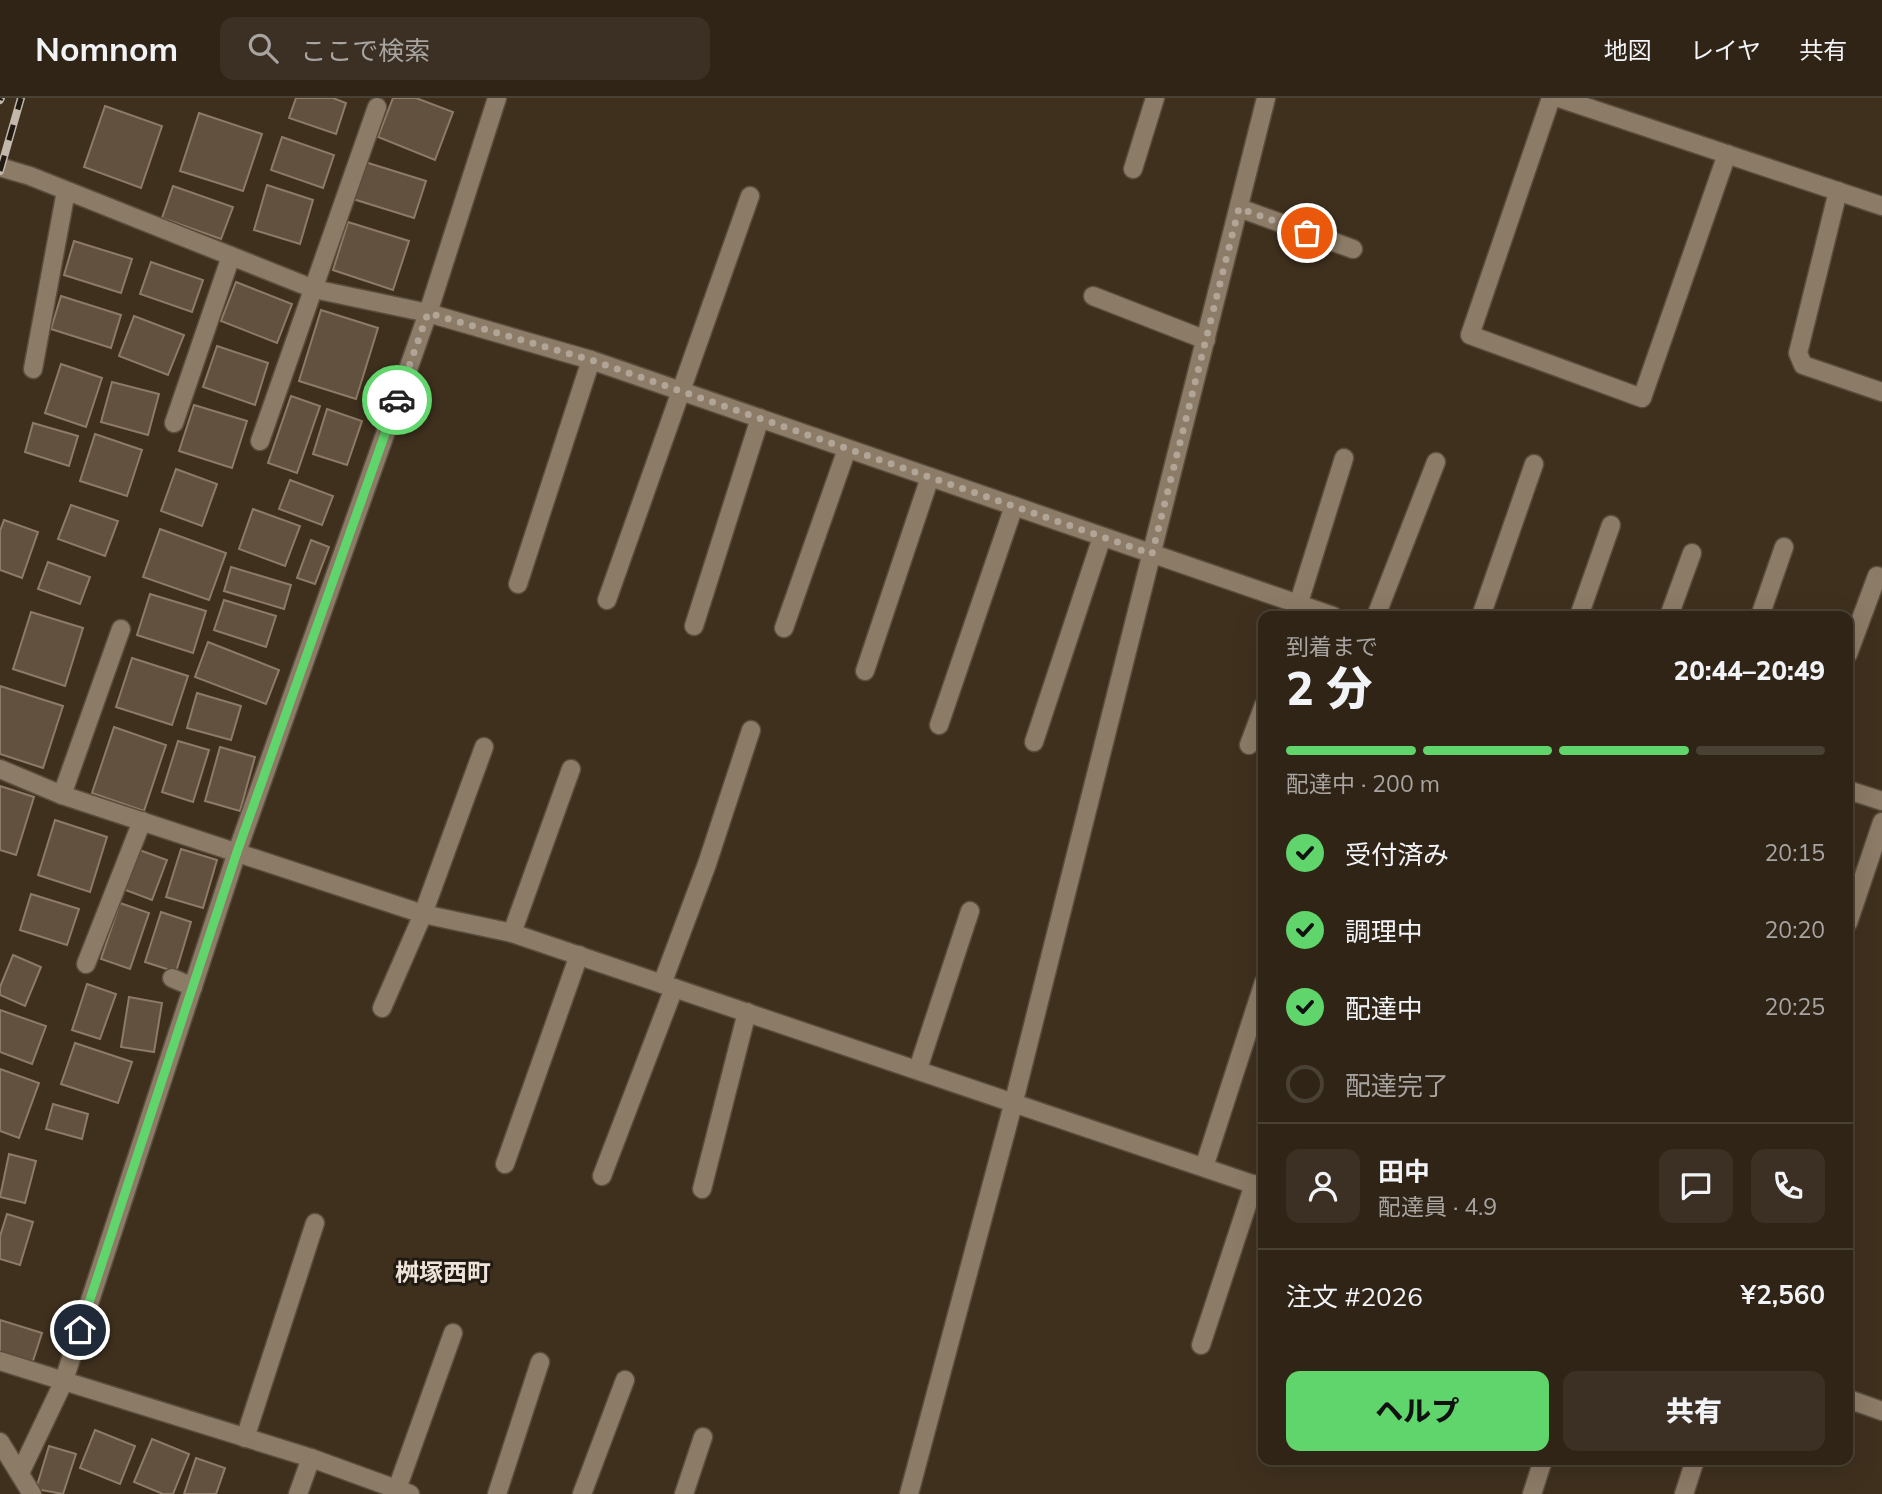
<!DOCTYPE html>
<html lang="ja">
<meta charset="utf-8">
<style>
body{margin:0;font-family:Mulish,"Noto Sans JP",sans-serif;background:#3b3023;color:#f1f3f6;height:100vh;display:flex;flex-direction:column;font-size:26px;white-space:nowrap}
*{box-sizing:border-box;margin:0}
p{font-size:23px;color:#a7a4a1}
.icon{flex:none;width:38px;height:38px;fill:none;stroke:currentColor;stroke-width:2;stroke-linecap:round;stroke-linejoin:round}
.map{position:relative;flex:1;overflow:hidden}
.panel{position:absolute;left:1258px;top:513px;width:595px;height:854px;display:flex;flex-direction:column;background:#2f2416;border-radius:14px;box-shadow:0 7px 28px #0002,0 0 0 2px #4a4135}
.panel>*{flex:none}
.pin{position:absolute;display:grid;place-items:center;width:60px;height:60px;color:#fff;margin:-30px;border:4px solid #fff;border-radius:50%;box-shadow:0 2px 7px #0007}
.courier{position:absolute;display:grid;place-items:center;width:70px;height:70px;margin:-35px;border:5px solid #5fd56b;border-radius:50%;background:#fff;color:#222;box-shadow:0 2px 9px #0007}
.head em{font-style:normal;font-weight:800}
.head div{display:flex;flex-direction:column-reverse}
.head{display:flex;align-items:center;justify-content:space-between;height:119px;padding:0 28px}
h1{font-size:46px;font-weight:800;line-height:52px}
.bar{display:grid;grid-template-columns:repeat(4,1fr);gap:10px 7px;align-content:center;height:84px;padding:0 28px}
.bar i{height:9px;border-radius:5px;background:#4a4135}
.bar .active{background:#5fd56b}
.bar p{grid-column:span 4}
.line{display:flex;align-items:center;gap:18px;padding:0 28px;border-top:2px solid #4a4135}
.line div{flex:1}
.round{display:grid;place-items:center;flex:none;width:74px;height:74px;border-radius:14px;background:#3b3023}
ol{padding:0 28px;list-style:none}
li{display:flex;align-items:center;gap:21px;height:77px}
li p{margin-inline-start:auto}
li .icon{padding:7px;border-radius:50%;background:#5fd56b;color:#111;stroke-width:4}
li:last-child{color:#a7a4a1}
li i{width:38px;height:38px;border:4px solid #4a4135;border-radius:50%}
.cta{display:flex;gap:14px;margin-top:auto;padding:14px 28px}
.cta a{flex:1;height:80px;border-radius:14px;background:#5fd56b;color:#111;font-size:28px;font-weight:800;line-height:80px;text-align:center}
.cta a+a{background:#3b3023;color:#f1f3f6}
header{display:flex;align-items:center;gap:42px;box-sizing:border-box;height:98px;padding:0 35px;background:#2f2416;border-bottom:2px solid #4a4135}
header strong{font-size:33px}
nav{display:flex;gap:38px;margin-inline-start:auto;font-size:24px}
.search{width:490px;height:63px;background:#3b3023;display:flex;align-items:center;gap:18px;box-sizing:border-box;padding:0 24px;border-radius:14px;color:#a7a4a1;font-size:26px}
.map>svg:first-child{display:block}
.building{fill:#62513e;stroke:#8d7b67;stroke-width:2}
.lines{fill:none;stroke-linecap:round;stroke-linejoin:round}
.minor-casing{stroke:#5a4d3d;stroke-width:21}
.minor{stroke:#8c7b66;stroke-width:18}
.rail-casing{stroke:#c2b7aa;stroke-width:8}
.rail{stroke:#211a12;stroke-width:5;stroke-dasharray:16;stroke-linecap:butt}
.done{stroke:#b1a598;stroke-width:7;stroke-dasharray:0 12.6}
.route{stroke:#5fd56b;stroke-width:9}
.labels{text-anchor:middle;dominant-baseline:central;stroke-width:6;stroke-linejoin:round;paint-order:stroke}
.quarter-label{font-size:24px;font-weight:bold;fill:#eee4d9;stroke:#211a12}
</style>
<header>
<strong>Nomnom</strong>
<div class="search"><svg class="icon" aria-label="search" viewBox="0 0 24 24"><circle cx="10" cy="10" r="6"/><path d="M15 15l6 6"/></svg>ここで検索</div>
<nav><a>地図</a><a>レイヤ</a><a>共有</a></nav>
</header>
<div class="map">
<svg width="1882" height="1396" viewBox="0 0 1882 1396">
<rect width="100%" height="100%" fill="#3f301e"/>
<g class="building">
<path d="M296,0H333L346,5L336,36L289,20Z"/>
<path d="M393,0H416L453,14L435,62L378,39Z"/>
<path d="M105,8L162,28L141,90L84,69Z"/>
<path d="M199,15L262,36L243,93L180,73Z"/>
<path d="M282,39L334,57L323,90L271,72Z"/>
<path d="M365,64L426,83L414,120L353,101Z"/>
<path d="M267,87L313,102L300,146L254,132Z"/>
<path d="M173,88L233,109L221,141L162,120Z"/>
<path d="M348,124L409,143L393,192L333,172Z"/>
<path d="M74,143L132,161L121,195L64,177Z"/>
<path d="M151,164L203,182L192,214L140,196Z"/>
<path d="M236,184L292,206L277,245L221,223Z"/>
<path d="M61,198L121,217L111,250L51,231Z"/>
<path d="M321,212L378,230L356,301L299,283Z"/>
<path d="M134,218L184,237L168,277L119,258Z"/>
<path d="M217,248L268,265L255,307L203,289Z"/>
<path d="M61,266L102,280L86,329L45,315Z"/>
<path d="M112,284L159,296L148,337L101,324Z"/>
<path d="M291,298L320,308L297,375L268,365Z"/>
<path d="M194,307L247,323L232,370L179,353Z"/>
<path d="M327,311L362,323L347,367L313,356Z"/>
<path d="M33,325L78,338L69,368L25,354Z"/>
<path d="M95,336L142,352L127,398L80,383Z"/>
<path d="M176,371L217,386L202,428L161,413Z"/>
<path d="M290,382L333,398L322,427L279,411Z"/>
<path d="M71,407L118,423L105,458L58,441Z"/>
<path d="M253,411L300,428L285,468L239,451Z"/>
<path d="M4,422L38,434L22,480L0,472V433Z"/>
<path d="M160,431L226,455L209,502L143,479Z"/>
<path d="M311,442L329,449L315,486L297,480Z"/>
<path d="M48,464L90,479L80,506L38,491Z"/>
<path d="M231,469L291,487L284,511L224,493Z"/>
<path d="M150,496L206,513L193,555L137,537Z"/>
<path d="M224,502L276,518L266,549L214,532Z"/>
<path d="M31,514L83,530L65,588L13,571Z"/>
<path d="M208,544L279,572L266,606L195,579Z"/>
<path d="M132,560L188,578L172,627L116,609Z"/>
<path d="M0,588L63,608L43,670L0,656Z"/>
<path d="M197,595L241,608L231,642L187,630Z"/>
<path d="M114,629L166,647L144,713L92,695Z"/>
<path d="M178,643L209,652L193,704L162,694Z"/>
<path d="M220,649L255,659L240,713L205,703Z"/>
<path d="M0,688L34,699L16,757L0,752Z"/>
<path d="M55,722L107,739L90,794L38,777Z"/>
<path d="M134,750L167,762L152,802L120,790Z"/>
<path d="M181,751L217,762L203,810L166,799Z"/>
<path d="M31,796L79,811L67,847L20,832Z"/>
<path d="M120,805L149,815L130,871L101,861Z"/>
<path d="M161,814L191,824L176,874L145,864Z"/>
<path d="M13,857L41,869L25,908L0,897V889Z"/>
<path d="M87,886L116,896L100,941L72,932Z"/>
<path d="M129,899L162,905L154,954L121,949Z"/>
<path d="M0,912L46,928L32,966L0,954Z"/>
<path d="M75,945L132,964L118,1005L61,986Z"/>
<path d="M0,971L39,985L19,1040L0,1033Z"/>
<path d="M53,1006L88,1016L82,1041L46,1031Z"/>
<path d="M9,1056L36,1063L25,1105L0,1099Z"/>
<path d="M7,1116L33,1124L20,1167L0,1161V1138Z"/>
<path d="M0,1222L42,1235L30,1272L0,1262Z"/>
<path d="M95,1332L135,1348L120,1386L80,1370Z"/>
<path d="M152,1341L189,1356L173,1396H163L134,1384Z"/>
<path d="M49,1348L76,1356L63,1396L36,1391Z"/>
<path d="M196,1360L225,1370L216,1396H184Z"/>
</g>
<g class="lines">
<g class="minor-casing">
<g id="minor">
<path d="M1551,0L1470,237L1642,300L1727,56"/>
<path d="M1559,0L1882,108"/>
<path d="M0,69L30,78L314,191L428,215L591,262L1333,518"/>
<path d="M1133,71L1155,0"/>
<path d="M1838,93L1798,255L1803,267L1882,294"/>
<path d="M1239,110L1353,151"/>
<path d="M1093,198L1206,242"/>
<path d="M33,271L66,93"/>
<path d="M174,325L231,158"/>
<path d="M260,343L377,9"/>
<path d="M518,486L591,262"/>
<path d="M607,502L750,98"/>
<path d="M1295,517L1344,360"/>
<path d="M1376,518L1436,364"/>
<path d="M1481,518L1534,366"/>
<path d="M1579,518L1611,427"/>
<path d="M1669,518L1692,455"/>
<path d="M1760,518L1784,449"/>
<path d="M694,528L760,320"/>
<path d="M784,530L847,351"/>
<path d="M1848,556L1877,478"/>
<path d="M865,573L930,379"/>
<path d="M939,627L1014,408"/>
<path d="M1034,644L1102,439"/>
<path d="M1249,647L1264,607"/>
<path d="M0,671L62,697L423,816L512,835L1264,1090"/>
<path d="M1848,692L1882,703"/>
<path d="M62,697L121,531"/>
<path d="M1848,825L1882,724"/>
<path d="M512,835L571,671"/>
<path d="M86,866L142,723"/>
<path d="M172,880L193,889"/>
<path d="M662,886L707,766L751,632"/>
<path d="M382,910L423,816L484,649"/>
<path d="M918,971L970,813"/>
<path d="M505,1066L579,857"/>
<path d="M1204,1069L1264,884"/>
<path d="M602,1078L674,890"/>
<path d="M702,1091L747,914"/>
<path d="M1201,1247L1254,1086"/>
<path d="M0,1263L311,1360L410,1396"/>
<path d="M1848,1301L1882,1313"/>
<path d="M245,1340L315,1125"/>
<path d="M0,1344L32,1396"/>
<path d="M20,1375L63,1285L237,754L428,215L497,0"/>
<path d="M397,1391L453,1235"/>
<path d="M298,1396L311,1360"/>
<path d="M497,1396L540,1264"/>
<path d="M582,1396L625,1282"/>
<path d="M684,1396L703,1339"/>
<path d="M909,1396L1014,1003L1266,0"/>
<path d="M1532,1396L1543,1362"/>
<path d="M1684,1396L1695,1362"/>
</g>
</g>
<use href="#minor" class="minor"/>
<g class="rail-casing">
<g id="rail">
<path d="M0,2L1,0"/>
<path d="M0,73L21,0"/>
</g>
</g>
<use href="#rail" class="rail"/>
</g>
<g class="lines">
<path class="done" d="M397,302L428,215L591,262L1152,456L1239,110L1307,135"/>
<path class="route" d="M80,1232L237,754L397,302"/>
</g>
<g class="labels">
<g class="quarter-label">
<text x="443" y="1174">桝塚西町</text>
</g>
</g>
</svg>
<div class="pin" style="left:1307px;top:135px;background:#ea580c"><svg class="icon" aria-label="bag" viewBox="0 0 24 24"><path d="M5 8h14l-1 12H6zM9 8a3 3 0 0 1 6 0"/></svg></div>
<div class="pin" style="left:80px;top:1232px;background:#1f2937"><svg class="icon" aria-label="home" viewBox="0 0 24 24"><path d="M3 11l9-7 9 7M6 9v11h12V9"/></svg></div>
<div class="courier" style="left:397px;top:302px"><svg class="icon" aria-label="car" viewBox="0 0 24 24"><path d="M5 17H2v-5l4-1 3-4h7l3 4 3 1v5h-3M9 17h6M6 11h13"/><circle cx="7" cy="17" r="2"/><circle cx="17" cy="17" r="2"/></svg></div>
<section class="panel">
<div class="head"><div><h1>2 分</h1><p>到着まで</p></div><em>20:44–20:49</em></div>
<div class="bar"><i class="active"></i><i class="active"></i><i class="active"></i><i></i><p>配達中 · 200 m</p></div>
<ol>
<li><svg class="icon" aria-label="check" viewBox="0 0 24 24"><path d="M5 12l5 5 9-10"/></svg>受付済み<p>20:15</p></li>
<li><svg class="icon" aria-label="check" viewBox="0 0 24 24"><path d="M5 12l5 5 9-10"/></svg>調理中<p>20:20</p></li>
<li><svg class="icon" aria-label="check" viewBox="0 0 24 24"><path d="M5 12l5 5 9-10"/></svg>配達中<p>20:25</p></li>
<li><i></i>配達完了</li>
</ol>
<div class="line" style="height:126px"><a class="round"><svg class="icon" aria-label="person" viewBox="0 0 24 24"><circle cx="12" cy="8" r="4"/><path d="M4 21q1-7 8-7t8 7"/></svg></a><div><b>田中</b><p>配達員 · 4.9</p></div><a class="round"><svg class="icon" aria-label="chat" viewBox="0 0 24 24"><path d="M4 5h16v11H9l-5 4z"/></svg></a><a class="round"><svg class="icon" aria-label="phone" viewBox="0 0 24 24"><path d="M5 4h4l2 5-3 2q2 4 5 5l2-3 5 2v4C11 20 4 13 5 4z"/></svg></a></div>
<div class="line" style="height:91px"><div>注文 #2026</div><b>¥2,560</b></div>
<div class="cta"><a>ヘルプ</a><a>共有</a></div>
</section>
</div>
